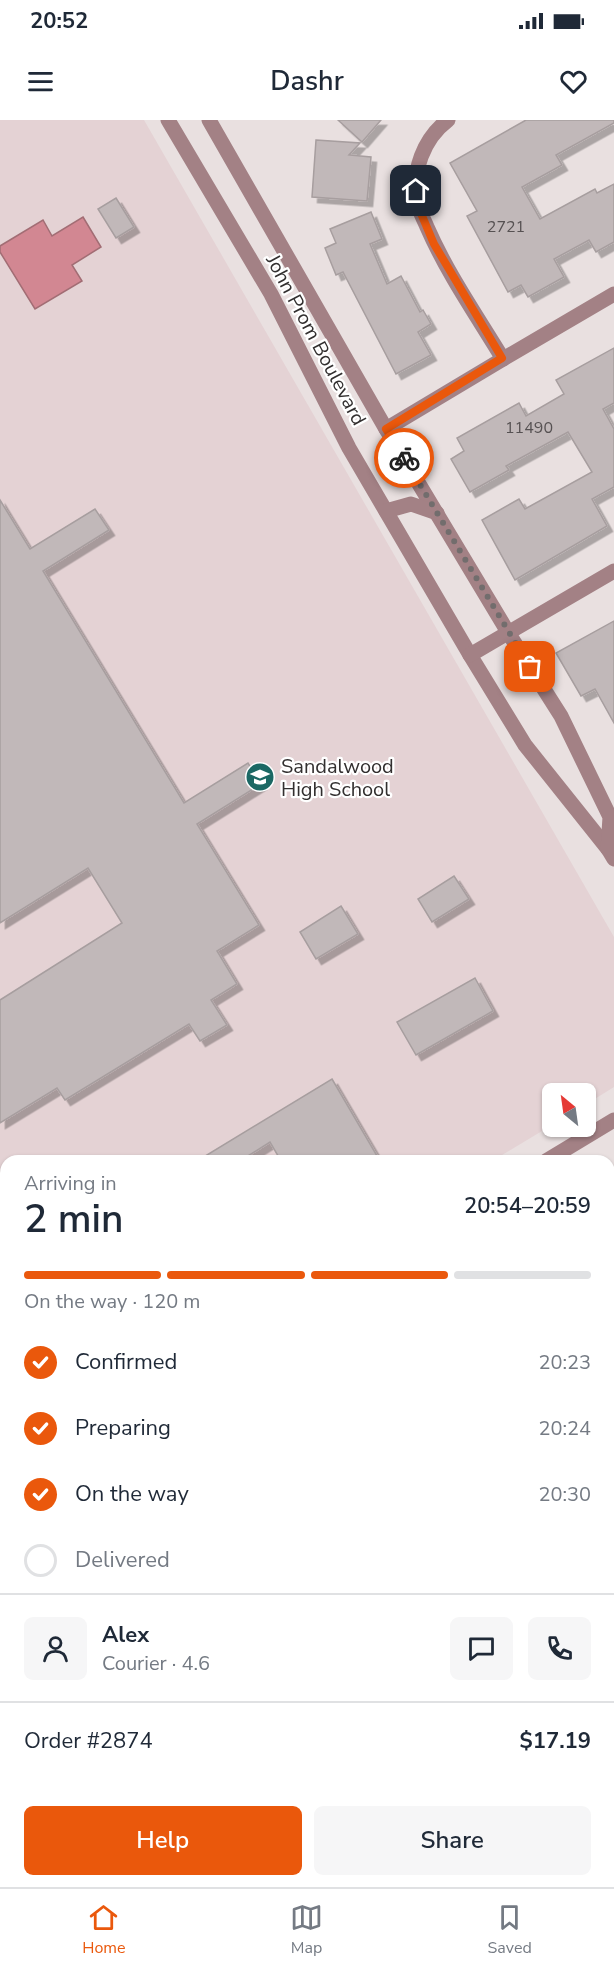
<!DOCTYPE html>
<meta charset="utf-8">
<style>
body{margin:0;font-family:"Nunito Sans",sans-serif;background:#f6f6f7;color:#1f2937;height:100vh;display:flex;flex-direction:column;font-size:22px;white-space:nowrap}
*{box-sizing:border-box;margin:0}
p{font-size:20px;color:#747a83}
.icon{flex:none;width:33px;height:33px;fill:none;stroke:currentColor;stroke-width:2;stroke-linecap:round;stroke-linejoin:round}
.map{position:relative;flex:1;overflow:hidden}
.side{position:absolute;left:0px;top:1035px;width:615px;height:732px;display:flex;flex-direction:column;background:#fff;border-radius:18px 18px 0 0;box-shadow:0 2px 4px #0004}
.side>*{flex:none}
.needle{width:39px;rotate:331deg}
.controls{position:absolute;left:542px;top:963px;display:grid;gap:12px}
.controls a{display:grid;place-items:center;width:54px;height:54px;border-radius:9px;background:#fff;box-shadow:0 2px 4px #0004;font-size:30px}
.pin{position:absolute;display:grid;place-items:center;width:51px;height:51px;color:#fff;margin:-26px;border-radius:12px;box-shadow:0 3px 9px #0006}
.courier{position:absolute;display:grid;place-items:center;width:60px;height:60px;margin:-30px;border:4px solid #ea580c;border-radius:50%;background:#fff;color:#222;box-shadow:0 2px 8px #0007}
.headline em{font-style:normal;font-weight:600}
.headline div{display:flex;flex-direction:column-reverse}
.headline{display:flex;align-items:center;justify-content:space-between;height:102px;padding:0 24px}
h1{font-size:39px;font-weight:600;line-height:45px}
.bar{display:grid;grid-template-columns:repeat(4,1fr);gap:9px 6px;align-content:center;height:72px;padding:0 24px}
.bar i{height:8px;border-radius:4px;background:#e0e1e3}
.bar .on{background:#ea580c}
.bar p{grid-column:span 4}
.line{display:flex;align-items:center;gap:15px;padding:0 24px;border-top:2px solid #e0e1e3}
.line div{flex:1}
.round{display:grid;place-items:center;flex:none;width:63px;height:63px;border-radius:9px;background:#f6f6f7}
ol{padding:0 24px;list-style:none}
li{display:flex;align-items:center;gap:18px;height:66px}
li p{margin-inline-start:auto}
li .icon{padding:6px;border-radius:50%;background:#ea580c;color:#fff;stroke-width:4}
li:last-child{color:#747a83}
li i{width:33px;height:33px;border:3px solid #e0e1e3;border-radius:50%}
.action{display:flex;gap:12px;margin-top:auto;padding:12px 24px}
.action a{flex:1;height:69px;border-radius:9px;background:#ea580c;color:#fff;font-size:24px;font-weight:600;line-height:69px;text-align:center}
.action a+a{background:#f6f6f7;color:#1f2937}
.status{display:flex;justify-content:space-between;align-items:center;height:42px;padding:0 30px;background:#fff;direction:ltr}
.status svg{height:16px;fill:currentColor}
header{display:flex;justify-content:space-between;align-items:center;height:78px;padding:0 24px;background:#fff;font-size:27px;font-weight:600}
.tabs{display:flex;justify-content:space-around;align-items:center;height:84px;border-top:2px solid #e0e1e3;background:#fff;font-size:16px;color:#747a83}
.tabs a{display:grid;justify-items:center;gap:3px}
.tabs .on{color:#ea580c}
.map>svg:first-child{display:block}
.built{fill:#e4d2d4}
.water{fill:#d28792;stroke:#a26d74;stroke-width:1.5}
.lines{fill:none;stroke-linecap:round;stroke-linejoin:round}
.stream{stroke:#a26d74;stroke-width:6}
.building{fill:#c1b8b9;stroke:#a79e9f;stroke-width:1.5;filter:url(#shadow)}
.minor{stroke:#a38185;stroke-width:15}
.done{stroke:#726d6d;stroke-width:6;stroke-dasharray:0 10.8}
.route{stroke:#ea580c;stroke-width:8}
.labels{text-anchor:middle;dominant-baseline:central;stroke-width:4.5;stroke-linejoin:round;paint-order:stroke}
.number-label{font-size:16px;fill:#565152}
.street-label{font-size:20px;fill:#322f2f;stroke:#fff}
.poi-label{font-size:20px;fill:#322f2f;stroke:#fff;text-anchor:start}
</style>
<div class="status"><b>20:52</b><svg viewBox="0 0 49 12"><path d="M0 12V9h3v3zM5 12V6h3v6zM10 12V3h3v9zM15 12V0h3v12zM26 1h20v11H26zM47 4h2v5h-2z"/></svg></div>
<header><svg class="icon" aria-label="menu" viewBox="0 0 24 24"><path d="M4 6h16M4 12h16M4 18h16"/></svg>Dashr<svg class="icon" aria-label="heart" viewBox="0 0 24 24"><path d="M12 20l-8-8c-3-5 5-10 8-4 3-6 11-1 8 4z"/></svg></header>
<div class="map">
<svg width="614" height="1767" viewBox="0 0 614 1767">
<defs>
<filter id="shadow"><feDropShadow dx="5.5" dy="5.5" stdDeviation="0" flood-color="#0004"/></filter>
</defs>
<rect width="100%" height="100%" fill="#e9e0e0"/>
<path class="built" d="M0,0H144L614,817V967L585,985V974H552V1005L492,1041H6V1338L0,1342Z"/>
<path class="water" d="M83,97L101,127L72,145L82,161L35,189L0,132V126L43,100L52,116Z"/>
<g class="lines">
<g class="stream">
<path d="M609,1221L614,1218"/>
<path d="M0,1592L6,1588"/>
</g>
</g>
<g class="building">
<path d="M338,0H381L362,22Z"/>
<path d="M526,0H614V3L556,35L562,45L522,67L540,99L595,69L597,73L614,64V122L596,132L589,120L554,139L564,157L528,177L521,165L508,172L467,96L477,91L450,43Z"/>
<path d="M316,20L360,23L349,35L371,37L367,81L312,77Z"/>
<path d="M116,78L134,107L116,118L98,89Z"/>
<path d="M371,92L382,119L370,124L387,164L401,156L420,192L423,190L431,204L418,212L431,235L396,254L343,152L336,155L325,128L336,123L330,109Z"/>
<path d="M614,228V283L603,289L614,309V367L592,379L607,406L515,460L482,400L519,379L525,389L592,352L568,312L506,346L509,350L470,372L451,339L464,331L457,318L519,283L526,296L564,274L556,260Z"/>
<path d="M0,380L30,429L95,389L109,410L43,451L184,683L248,643L261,664L197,704L259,805L217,831L237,864L211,880L227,905L200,921L189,904L65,980L57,968L0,1003V880L122,803L88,748L0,803Z"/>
<path d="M614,501V603L595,569L581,576L556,533Z"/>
<path d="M454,756L469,779L432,802L418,779Z"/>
<path d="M341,786L358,814L316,839L300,812Z"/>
<path d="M475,858L493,891L416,935L397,902Z"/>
<path d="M332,959L380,1041H281L270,1022L240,1041H197Z"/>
</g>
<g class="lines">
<g class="minor">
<path d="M168,0L271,174L349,328L470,535L525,625L608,729L614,739"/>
<path d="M209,0L386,309L509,514L561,596L610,697L608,729"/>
<path d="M448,0C423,19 412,51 417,81C418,90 424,99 427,107C447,153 477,196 503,239"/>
<path d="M386,309L503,239L614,174"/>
<path d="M386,391L411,384L437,393"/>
<path d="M470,535L614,451"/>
<path d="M546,1041L614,1000"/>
<path d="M0,1374L6,1370"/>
<path d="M609,1397L614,1394"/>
<path d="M609,1681L614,1678"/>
<path d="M49,1761L53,1767"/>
<path d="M468,1767L478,1761"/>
</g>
</g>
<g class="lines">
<path class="done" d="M404,338L530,547"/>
<path class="route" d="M404,338L386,309L502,238L434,124L417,84L416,71"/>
</g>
<defs>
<g id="school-disc" transform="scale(1.5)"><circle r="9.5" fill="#1b6864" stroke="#fff"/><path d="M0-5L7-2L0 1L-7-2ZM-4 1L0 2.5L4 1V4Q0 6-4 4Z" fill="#fff"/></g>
</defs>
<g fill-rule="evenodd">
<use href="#school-disc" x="260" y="657"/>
</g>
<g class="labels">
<g class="number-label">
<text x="506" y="107">2721</text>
<text x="529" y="308">11490</text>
</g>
<g class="street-label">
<text transform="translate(316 220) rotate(62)">John Prom Boulevard</text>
</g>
<g class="poi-label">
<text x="281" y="646">Sandalwood<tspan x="281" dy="23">High School</tspan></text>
</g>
</g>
</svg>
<div class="controls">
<a><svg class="needle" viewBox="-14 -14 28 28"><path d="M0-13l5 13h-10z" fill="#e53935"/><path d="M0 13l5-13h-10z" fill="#747a83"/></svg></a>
</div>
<div class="pin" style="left:530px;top:547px;background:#ea580c"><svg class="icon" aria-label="bag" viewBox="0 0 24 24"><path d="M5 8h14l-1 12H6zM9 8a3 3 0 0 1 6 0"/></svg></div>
<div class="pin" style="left:416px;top:71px;background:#1f2937"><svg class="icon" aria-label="home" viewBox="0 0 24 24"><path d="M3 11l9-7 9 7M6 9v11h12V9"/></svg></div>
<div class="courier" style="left:404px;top:338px"><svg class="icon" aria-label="bike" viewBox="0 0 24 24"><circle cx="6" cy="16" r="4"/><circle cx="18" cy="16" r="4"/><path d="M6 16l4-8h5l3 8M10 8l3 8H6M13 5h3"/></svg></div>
<section class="side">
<div class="headline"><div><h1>2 min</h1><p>Arriving in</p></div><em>20:54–20:59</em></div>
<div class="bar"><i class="on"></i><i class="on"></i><i class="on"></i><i></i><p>On the way · 120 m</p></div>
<ol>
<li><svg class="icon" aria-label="check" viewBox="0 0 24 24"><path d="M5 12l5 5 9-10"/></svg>Confirmed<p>20:23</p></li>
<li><svg class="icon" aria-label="check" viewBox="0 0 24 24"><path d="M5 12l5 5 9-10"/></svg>Preparing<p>20:24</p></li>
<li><svg class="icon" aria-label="check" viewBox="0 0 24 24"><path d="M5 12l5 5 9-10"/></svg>On the way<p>20:30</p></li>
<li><i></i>Delivered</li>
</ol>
<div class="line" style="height:108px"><a class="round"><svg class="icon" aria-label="person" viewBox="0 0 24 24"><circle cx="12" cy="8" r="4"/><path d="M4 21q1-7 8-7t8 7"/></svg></a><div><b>Alex</b><p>Courier · 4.6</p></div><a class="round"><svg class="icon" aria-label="chat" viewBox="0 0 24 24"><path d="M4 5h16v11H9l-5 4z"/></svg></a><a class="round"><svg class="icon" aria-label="phone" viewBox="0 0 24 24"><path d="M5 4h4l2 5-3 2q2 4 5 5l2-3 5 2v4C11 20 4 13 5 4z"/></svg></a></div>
<div class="line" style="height:78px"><div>Order #2874</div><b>$17.19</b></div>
<div class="action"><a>Help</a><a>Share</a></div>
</section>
</div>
<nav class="tabs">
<a class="on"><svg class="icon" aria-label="home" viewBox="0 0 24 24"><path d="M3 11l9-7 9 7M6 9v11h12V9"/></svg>Home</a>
<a><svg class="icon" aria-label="map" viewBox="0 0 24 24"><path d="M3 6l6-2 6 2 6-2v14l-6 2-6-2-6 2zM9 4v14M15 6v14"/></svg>Map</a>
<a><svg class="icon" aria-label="saved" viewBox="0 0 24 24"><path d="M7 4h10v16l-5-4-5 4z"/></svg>Saved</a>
</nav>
